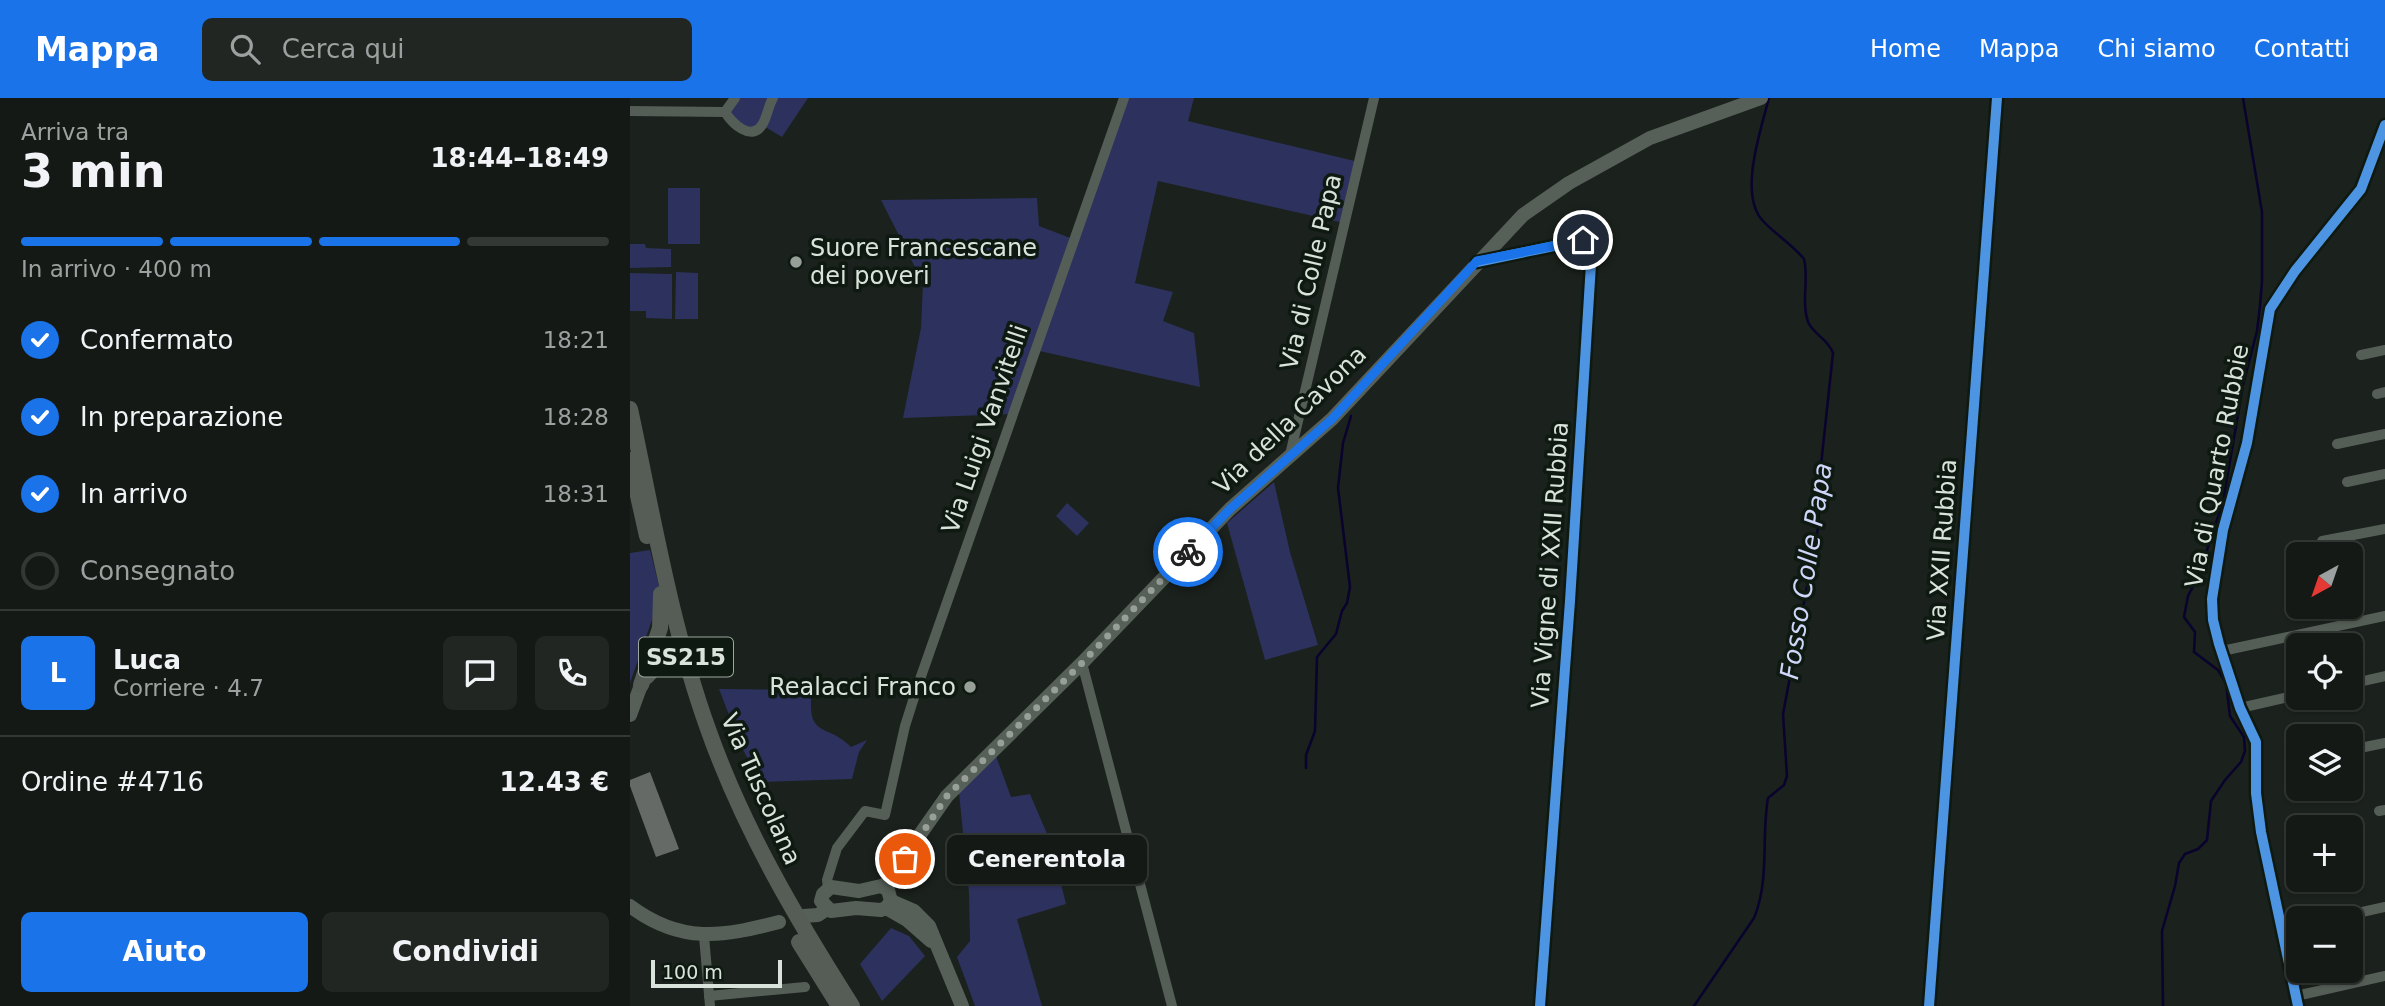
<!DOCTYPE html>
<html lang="it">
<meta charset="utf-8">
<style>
body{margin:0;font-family:"DejaVu Sans",sans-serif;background:#212622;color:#f1f3f6;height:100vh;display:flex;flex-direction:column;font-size:26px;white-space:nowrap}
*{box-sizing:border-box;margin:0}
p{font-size:23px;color:#9da0a0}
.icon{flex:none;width:38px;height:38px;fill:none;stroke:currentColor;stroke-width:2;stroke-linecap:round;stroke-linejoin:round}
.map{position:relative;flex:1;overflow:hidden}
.sheet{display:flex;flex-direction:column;background:#141915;width:630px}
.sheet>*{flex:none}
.needle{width:46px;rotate:220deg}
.tools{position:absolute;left:1656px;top:444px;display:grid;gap:14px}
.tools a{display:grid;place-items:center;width:77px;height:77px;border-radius:10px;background:#141915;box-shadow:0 2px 5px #0004,0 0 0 2px #333834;font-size:35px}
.scale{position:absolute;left:21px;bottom:18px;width:131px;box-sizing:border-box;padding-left:7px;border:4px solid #dae3db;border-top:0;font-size:19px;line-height:24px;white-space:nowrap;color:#dae3db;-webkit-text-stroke:5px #0e1a11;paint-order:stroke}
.pin{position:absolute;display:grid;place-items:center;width:60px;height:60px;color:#fff;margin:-30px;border:4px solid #fff;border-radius:50%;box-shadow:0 2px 7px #0007}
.courier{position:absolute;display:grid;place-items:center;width:70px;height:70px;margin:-35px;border:5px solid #1a73e8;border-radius:50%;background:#fff;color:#222;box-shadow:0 2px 9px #0007}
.bubble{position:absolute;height:49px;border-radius:10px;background:#141915;box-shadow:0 2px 5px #0004,0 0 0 2px #333834;font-size:23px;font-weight:600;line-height:49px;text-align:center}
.head em{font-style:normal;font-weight:600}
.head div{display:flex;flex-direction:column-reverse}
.head{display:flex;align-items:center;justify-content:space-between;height:119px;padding:0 21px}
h1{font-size:46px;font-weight:600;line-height:52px}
.bar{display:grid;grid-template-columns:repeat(4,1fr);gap:10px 7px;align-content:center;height:84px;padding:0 21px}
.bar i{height:9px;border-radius:5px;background:#333834}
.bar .on{background:#1a73e8}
.bar p{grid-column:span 4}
.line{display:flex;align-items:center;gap:18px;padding:0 21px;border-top:2px solid #333834}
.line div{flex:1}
.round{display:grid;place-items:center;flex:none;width:74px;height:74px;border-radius:10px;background:#212622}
ol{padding:0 21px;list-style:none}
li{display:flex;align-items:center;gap:21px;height:77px}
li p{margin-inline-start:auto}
li .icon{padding:7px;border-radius:50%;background:#1a73e8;color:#fff;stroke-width:4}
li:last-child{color:#9da0a0}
li i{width:38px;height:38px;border:4px solid #333834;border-radius:50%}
.primary-button{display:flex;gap:14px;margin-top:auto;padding:14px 21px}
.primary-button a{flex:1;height:80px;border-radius:10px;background:#1a73e8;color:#fff;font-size:28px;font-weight:600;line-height:80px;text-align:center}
.primary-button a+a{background:#212622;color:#f1f3f6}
header{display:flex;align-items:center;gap:42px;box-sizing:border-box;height:98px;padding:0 35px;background:#1a73e8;color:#fff}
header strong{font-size:33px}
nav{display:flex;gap:38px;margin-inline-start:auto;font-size:24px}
.search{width:490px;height:63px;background:#212622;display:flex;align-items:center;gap:18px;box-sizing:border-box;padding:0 24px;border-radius:10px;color:#9da0a0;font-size:26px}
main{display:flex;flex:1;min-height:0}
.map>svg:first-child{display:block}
.green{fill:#2d315d}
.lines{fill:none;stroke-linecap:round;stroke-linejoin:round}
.stream{stroke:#09032d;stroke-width:2.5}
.building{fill:#656a66}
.minor{stroke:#555d57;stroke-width:10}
.secondary{stroke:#566058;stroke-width:14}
.primary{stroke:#555d56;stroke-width:16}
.cycleway-casing{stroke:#0e1a11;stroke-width:15}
.cycleway{stroke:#4d94e3;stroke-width:10}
.done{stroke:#979f98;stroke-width:7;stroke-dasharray:0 12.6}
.route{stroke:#1a73e8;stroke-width:9}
.poi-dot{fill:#979f98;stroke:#0e1a11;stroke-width:2.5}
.labels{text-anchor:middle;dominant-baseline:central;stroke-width:7;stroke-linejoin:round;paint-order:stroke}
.shield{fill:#0e1a11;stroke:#9da79e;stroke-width:2}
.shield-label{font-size:23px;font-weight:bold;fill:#dae3db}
.poi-label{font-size:24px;fill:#dae3db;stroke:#0e1a11;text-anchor:start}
.street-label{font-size:24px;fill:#dae3db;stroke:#0e1a11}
.water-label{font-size:26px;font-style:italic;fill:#d0d6f9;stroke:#0e1a11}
</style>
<header>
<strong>Mappa</strong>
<div class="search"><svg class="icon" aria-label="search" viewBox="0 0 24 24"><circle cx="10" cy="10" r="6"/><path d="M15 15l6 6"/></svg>Cerca qui</div>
<nav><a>Home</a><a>Mappa</a><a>Chi siamo</a><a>Contatti</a></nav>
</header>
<main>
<section class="sheet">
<div class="head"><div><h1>3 min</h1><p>Arriva tra</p></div><em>18:44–18:49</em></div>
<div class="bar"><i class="on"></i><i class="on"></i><i class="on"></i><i></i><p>In arrivo · 400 m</p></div>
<ol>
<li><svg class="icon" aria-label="check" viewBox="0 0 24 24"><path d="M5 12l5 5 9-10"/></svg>Confermato<p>18:21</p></li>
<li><svg class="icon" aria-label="check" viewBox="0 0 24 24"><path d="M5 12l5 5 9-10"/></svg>In preparazione<p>18:28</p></li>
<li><svg class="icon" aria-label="check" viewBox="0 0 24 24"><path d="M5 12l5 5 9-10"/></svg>In arrivo<p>18:31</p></li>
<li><i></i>Consegnato</li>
</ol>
<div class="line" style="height:126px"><b class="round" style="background:#1a73e8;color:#fff">L</b><div><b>Luca</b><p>Corriere · 4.7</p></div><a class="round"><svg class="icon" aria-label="chat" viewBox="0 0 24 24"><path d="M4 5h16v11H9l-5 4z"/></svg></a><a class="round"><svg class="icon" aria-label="phone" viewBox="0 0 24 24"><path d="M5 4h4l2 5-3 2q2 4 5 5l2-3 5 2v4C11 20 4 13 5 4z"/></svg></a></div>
<div class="line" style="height:91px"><div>Ordine #4716</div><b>12.43 €</b></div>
<div class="primary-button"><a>Aiuto</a><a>Condividi</a></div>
</section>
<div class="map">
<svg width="1755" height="908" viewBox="0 0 1755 908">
<rect width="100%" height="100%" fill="#1b211c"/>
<g class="green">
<path d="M106,0H178L152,39L132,27L118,34L95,14Z"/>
<path d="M494,0H564L558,23L729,64L714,125L528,83L505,185L543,194L533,223L564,235L570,289L405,252L383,316L273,320L291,230L293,185L251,102L407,100L409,128L443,141Z"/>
<rect x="38" y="90" width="32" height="56"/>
<path d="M0,146H15L16,150L41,151V169L0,170Z"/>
<path d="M46,174L68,175V221H45Z"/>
<path d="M0,175L42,176V221L16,220V213H0Z"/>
<path d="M644,384L660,454L688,547L635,562L597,425Z"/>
<path d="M437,405L459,425L447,438L426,418Z"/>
<path d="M20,452L31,496L0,585V455Z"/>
<path d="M89,591L182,592C176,642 197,624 221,649L237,642L229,654L222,681L130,684L111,648Z"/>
<path d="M366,658L381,699L400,696L421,745L436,806L387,821L412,908H345L327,859L340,843L339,795L329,695Z"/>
<path d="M261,830L279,838L295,858L252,903L230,866Z"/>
</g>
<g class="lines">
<g class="stream">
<path d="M676,670V657L685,633L687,559L706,536L712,513L717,505L720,489L708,390L713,345L721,318"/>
<path d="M1064,908L1124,820C1140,781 1131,741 1138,700L1154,687L1157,678L1153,616L1188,430L1191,367L1203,255C1198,241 1184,237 1178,224C1171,204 1179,181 1174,161C1162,146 1146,137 1133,123C1108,97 1131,31 1139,0"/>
<path d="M1533,908L1532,833L1545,788L1549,765L1555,756L1568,751L1577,742L1581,703L1595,682L1611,664L1615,653L1614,639L1600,618L1596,585L1588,572L1564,554L1565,534L1554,519L1558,498L1568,479L1593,404L1613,287L1627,233L1630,208L1632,183V114L1613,0"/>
</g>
</g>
<path class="building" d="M20,674L49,751L26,759L0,688V682Z"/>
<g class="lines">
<g class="minor">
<path d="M0,13L95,14"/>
<path d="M95,14C102,25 121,44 132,27C137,20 138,8 143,0"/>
<path d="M95,14L105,0"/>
<path d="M851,163L953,142L958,144L962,150L940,503L910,908"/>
<path d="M1731,257L1755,252"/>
<path d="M1747,296L1755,294"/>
<path d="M1707,346L1755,336"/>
<path d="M660,357L744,0"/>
<path d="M1717,384L1755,376"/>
<path d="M1692,443L1755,431"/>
<path d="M1592,553L1755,518"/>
<path d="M452,565L542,908"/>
<path d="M1720,586L1755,578"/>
<path d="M1610,610L1668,597"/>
<path d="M1725,651L1755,645"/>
<path d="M1749,713L1755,712"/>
<path d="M198,790L197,782L207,750L235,713L255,717L275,628L288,587L494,0"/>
<path d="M1701,821L1755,809"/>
<path d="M1651,831L1668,828"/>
<path d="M74,838L80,908"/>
<path d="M79,898L175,889"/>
<path d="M1666,898L1755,878"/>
<path d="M1299,908L1367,0"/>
<path d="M1668,908L1631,734L1626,695V644L1610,610L1589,546L1583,522L1582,501L1593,432L1617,345L1640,211L1665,173L1731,91L1755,27"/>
</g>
<g class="secondary">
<path d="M0,617L11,587"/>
<path d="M251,788L258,792L261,803L256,810L251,812L226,810L201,813L191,803L193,796L201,789L229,793Z"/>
<path d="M254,788L317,698L452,565L600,411L702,321L893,117L939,85L1020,40L1131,0"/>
<path d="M261,803L284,813L299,828L332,908"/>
<path d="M0,808C51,846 92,839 149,824"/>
<path d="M256,810L277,822L301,843"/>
<path d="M173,818L188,817L197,811"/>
</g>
<g class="primary">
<path d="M0,311C23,418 41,528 78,631C113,730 166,820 222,908"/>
<path d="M0,362L17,438"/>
<path d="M16,579L29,565H38L49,570"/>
<path d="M11,587L30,530L31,496"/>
<path d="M169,844L209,908"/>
</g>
<g class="cycleway-casing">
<g id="cycleway">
<path d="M847,164L953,142L958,144L962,150L940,503L910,908"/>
<path d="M1299,908L1367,0"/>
<path d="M1668,908L1631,734L1626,695V644L1610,610L1589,546L1583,522L1582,501L1593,432L1617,345L1640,211L1665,173L1731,91L1755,27"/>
</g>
</g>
<use href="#cycleway" class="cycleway"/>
</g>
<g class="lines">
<path class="done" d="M275,761L317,698L452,565L558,454"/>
<path class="route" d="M558,454L600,411L702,321L847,163L953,142"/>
</g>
<g class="poi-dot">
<circle cx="166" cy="164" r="7"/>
<circle cx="340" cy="589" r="7"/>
</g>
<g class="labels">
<rect class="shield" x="9" y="539.5" width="94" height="39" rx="5"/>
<g class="shield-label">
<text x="56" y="559">SS215</text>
</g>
<g class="poi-label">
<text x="180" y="150">Suore Francescane<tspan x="180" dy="28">dei poveri</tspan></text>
<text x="326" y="589" text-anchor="end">Realacci Franco</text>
</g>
<g class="street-label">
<text transform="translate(681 174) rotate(-77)">Via di Colle Papa</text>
<text transform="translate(660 322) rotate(-44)">Via della Cavona</text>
<text transform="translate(355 331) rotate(-71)">Via Luigi Vanvitelli</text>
<text transform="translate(1587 368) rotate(-79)">Via di Quarto Rubbie</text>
<text transform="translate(1312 452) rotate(-86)">Via XXII Rubbia</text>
<text transform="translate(920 467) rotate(-86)">Via Vigne di XXII Rubbia</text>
<text transform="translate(131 691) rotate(66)">Via Tuscolana</text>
</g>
<g class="water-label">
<text transform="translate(1176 473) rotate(-81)">Fosso Colle Papa</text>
</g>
</g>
</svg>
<div class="tools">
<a><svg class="needle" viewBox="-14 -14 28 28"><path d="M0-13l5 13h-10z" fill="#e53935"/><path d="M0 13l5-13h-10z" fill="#9da0a0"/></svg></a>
<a><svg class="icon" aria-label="locate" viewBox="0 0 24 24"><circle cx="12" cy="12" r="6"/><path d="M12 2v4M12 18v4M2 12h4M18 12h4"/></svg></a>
<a><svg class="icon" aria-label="layers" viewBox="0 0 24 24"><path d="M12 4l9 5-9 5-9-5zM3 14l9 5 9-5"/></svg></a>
<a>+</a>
<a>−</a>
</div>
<div class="scale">100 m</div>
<div class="pin" style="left:275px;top:761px;background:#ea580c"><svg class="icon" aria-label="bag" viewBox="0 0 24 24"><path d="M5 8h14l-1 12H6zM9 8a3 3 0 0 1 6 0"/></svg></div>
<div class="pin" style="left:953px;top:142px;background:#1f2937"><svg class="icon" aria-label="home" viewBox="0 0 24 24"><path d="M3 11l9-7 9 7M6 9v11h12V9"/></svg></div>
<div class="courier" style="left:558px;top:454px"><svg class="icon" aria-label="bike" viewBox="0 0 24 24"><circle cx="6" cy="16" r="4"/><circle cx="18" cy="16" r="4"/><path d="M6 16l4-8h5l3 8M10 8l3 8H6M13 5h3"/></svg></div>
<div class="bubble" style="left:317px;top:737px;width:200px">Cenerentola</div>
</div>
</main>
